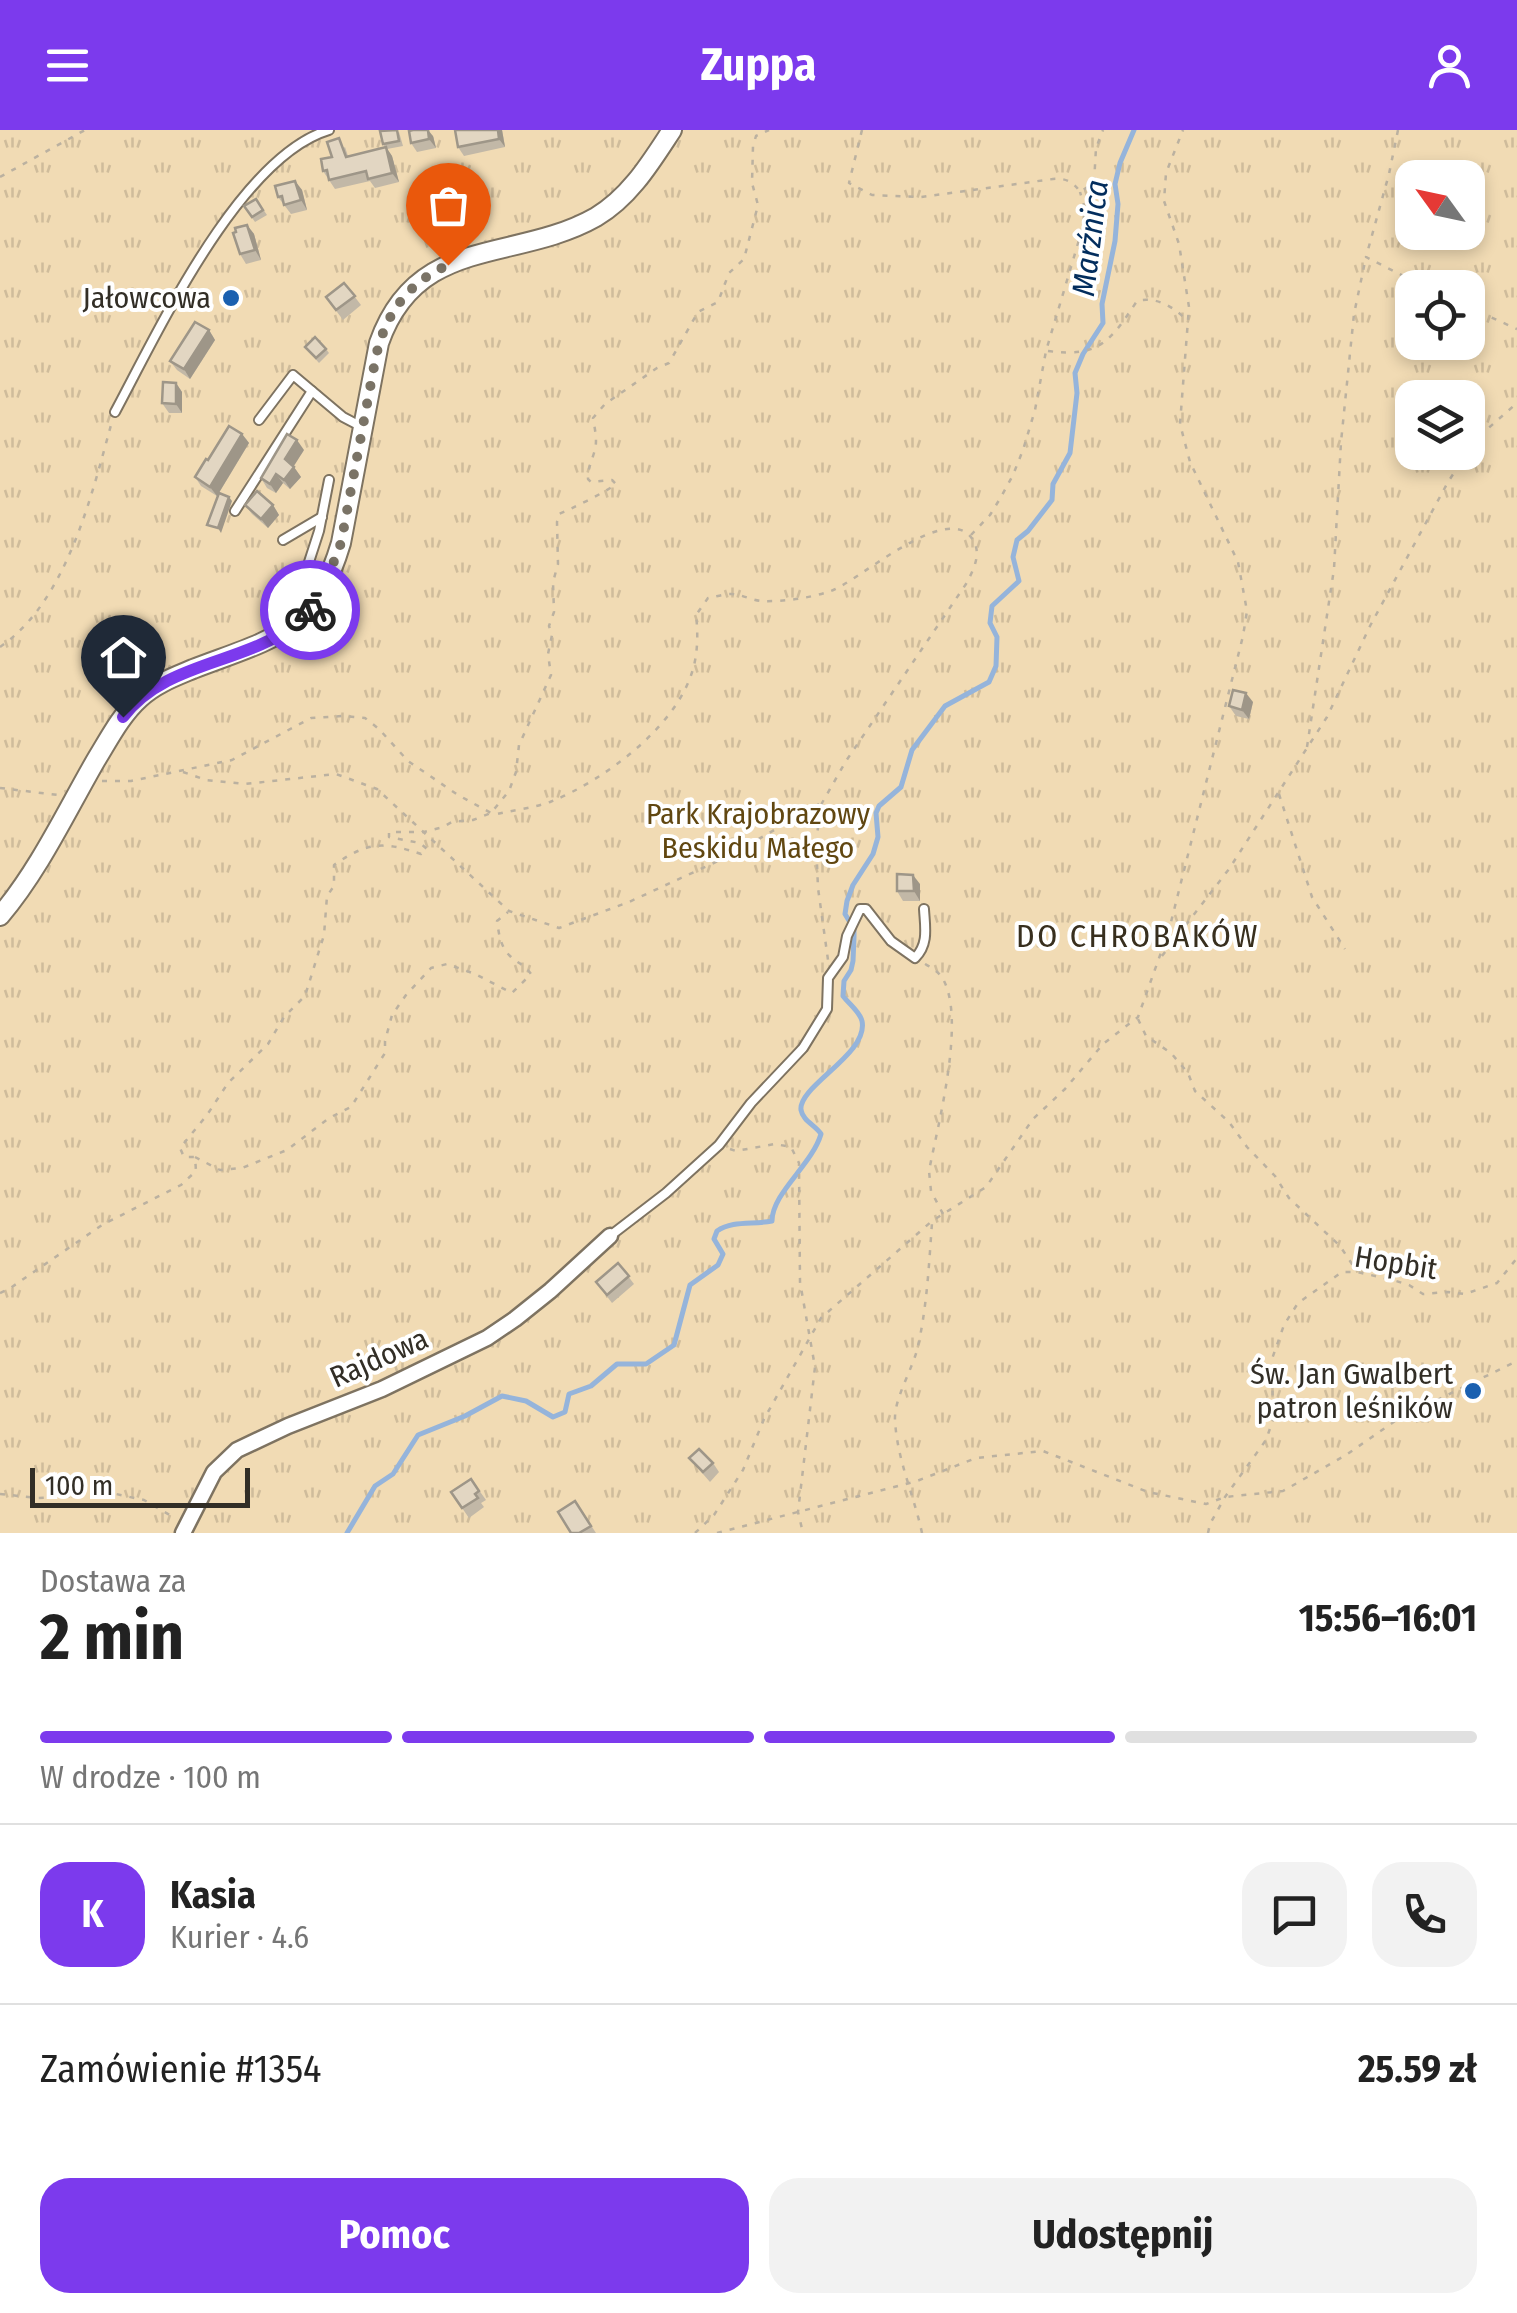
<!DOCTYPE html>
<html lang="pl">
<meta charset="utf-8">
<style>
body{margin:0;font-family:"Fira Sans Condensed",sans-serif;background:#f2f2f2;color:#222;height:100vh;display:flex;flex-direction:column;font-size:38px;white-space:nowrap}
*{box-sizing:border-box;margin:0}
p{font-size:32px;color:#767676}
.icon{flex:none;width:55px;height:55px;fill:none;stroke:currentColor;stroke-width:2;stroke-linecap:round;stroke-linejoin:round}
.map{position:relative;height:1403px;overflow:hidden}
.details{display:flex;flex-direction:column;background:#fff;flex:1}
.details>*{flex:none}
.needle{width:65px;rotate:303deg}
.tools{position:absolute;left:1395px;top:30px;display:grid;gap:20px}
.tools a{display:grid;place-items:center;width:90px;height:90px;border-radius:20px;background:#fff;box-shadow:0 5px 15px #0003;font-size:50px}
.scale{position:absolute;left:30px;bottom:25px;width:220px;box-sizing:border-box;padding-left:10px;border:5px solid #322e26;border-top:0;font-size:28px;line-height:35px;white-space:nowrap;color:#322e26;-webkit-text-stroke:8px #fff;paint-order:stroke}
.pin{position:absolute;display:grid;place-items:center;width:85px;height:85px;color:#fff;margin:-102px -42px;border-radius:50% 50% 50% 0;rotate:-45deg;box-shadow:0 0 10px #0007}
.pin .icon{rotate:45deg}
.courier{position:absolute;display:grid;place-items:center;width:100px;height:100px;margin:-50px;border:8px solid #7c3aed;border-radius:50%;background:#fff;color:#222;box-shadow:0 2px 12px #0007}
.overview em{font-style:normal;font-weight:700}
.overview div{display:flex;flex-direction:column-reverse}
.overview{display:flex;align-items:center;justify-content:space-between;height:170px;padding:0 40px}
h1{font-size:65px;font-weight:700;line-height:75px}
.bar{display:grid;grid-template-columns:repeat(4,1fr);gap:15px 10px;align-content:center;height:120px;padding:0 40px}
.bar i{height:12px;border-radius:8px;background:#e0e0e0}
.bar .current{background:#7c3aed}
.bar p{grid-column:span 4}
.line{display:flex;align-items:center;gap:25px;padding:0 40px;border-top:2px solid #e0e0e0}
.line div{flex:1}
.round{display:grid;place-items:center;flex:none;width:105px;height:105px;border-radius:30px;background:#f2f2f2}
.primary-button{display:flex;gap:20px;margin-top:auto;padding:20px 40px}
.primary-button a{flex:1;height:115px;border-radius:30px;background:#7c3aed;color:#fff;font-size:40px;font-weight:700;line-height:115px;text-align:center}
.primary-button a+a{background:#f2f2f2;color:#222}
header{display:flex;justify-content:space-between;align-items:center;height:130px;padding:0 40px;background:#7c3aed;color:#fff;font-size:45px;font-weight:700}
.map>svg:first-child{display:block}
.park{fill:url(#park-tufts);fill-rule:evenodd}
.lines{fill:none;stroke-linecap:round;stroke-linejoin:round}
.stream{stroke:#95b4db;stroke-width:5}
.service-casing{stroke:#7e7361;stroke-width:12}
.minor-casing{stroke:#7e7361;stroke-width:19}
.tertiary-casing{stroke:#7e7361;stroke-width:22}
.path{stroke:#bbb1a0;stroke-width:2.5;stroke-dasharray:5 8;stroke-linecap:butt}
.service{stroke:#fff;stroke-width:8}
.minor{stroke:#fff;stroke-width:14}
.tertiary{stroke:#fff;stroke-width:18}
.wall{fill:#c2b8a7}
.shaded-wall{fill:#9e9688}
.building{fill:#e2d6c2;stroke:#9e9688;stroke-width:2.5}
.done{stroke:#7a7366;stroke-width:10;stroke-dasharray:0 18}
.route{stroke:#7c3aed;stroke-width:12}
.poi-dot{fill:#1a60b0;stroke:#fff;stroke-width:4}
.labels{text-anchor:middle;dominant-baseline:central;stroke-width:8;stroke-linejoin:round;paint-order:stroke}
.poi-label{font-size:30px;fill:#322e26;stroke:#fff;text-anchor:end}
.park-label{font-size:30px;fill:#614711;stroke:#fff}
.street-label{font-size:30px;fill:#322e26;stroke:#fff}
.water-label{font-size:32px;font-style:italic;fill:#022d5d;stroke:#fff}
.neighbourhood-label{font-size:32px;letter-spacing:2.5px;fill:#382f1e;stroke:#fff}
</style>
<header><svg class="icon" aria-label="menu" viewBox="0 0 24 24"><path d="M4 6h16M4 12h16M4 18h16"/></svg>Zuppa<svg class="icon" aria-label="person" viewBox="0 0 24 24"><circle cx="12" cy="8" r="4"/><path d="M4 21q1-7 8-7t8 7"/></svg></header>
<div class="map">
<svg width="1517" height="1403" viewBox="0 0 1517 1403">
<defs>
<pattern id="park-tufts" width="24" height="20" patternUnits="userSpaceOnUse" patternTransform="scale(2.5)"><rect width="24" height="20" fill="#f1dbb4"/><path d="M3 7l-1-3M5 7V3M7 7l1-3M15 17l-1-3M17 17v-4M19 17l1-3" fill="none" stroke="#cfbc9b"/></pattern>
</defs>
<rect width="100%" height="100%" fill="#fff3dd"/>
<path class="park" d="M0,0H1517V1403H0ZM1412,48H1468V102H1412ZM1412,158H1468V212H1412ZM1412,268H1468V322H1412Z"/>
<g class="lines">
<path class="stream" d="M347,1403L375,1356L393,1344L418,1305L465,1286L502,1266L526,1271L553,1287L565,1282L569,1264L591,1256L617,1234H646L674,1215L690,1155L718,1135L723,1124L714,1109L717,1101C733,1090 753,1095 772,1091C772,1063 812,1035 821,1004C815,995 803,991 801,980C798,956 869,924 862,891C860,882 849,874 843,866L844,851L851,840L853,831L854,807V799L845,784L847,771L853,755L873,724L878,707L876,683L879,676L901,657L912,620L945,576L989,552L996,536L997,507L990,493L992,476L1019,451L1013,427L1017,410L1028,401L1052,370L1053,354L1070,323L1077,263L1075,243L1083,224L1103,193L1102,174L1115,111L1118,74L1115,54L1120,33L1134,0"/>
<g class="service-casing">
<g id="service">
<path d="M115,282C158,202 239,27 329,0"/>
<path d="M259,290L293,245L343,287L364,298"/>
<path d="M235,381L312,261"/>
<path d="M283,410L322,387"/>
<path d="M273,504L308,435L319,401L329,350"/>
<path d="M610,1106L666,1063L719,1015L751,973L803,918L827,879L828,848L843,827L847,806L860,779H866L891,811L915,828C929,814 925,797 924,779"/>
</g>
</g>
<g class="minor-casing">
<path id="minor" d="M183,1403L214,1342L237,1320L288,1296L382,1259L487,1208L515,1189L550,1161L610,1106"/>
</g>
<g class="tertiary-casing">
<path id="tertiary" d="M0,786C39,740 66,682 96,630C109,609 121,585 140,568C155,554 174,547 193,539C274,508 314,504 341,413L379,213C417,104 515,133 596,87C630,67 651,32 672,0"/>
</g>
<g class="path">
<path d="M862,0L849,53L872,65L921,67L1053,49C1065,48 1073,51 1080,62L1094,53L1096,18L1103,0"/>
<path d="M1398,0L1389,44L1366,127L1427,158"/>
<path d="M0,47L85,0"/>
<path d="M1468,177L1517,199"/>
<path d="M1048,221C1100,228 1111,210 1137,171C1156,166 1175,177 1188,192"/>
<path d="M971,405L990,385L1001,367L1013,345L1023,320L1035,280L1046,221L1082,100L1085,79L1080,62"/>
<path d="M0,517C66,472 91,368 111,295"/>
<path d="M1307,617L1334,439L1341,312L1354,184L1366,127"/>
<path d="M183,642L206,650L245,654L336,644L377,659L509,781L559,798L629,772L731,725L821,673"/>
<path d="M102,651H131L232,630L311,588L343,586L365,588L379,599L408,631L458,665L491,683L497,684C514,680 533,678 550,672C603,651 677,597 693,539C698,522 698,502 696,485L708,468C715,467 724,464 731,464C741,464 751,470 761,471C783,472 810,468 831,461C859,451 949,369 973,410C982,424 973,441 966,454L846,631L822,673L816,710L818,758L828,830"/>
<path d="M0,658L58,665"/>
<path d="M1279,664L1312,767L1345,819"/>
<path d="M1162,826L1229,739L1327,587L1370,496L1448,352L1476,309L1517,273"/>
<path d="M925,834C932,838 938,841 943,849C966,890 938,994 929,1041L931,1061L943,1084"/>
<path d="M1138,889L1146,906L1171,923L1188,943L1195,961L1229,992L1247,1017L1275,1046L1289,1068L1340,1116L1356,1140"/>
<path d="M730,1019L736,1021L775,1014L791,1017L799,1033L800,1152L815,1237L798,1382L803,1403"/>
<path d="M195,1027L220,1040L242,1038L287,1020L329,988L351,977L385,923V911L392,885L406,865L431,838L447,834L475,844L512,863L531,844C525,835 517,833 510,826C500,816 499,804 497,791L508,782"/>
<path d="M0,1163L9,1159L102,1095L181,1055L196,1041L195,1027H184L180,1018L207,985L228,953L268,914L284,887L305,866L324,805L327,766L334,756V735C367,712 383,711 421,724L427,719L420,713L389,707V702H424L443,697L452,692L473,690L491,683L509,661L516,642L519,615L551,545L548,524L552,505L549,496L554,482L553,452L558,434L557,392L559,384C573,378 606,362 616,354L612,350L591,352L588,349C588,338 591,333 594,323C598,312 595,300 593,288L605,274L657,238L669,233L698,182L718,172L729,143L744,129L758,75L752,53L753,16L756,6L769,0"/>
<path d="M0,1364L38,1368L116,1364L144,1370L173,1387"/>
<path d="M695,1403L714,1385L743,1340L764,1289L821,1188L932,1091L986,1057L1033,989L1065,959L1103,914L1138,887L1169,800L1243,506L1247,481L1238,432L1190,332L1180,294L1189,177L1179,114L1164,71L1166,43L1183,0"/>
<path d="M717,1403L917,1351L976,1328L1043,1321L1148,1362L1206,1374L1225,1367L1283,1361L1346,1325L1398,1289L1517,1231"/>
<path d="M922,1403C914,1365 897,1330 895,1290C894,1268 913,1239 918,1216C927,1176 929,1134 932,1093"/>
<path d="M1208,1403L1210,1394L1225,1367L1266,1310L1273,1290L1272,1229L1284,1195L1298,1173L1342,1142H1357L1393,1150L1409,1155L1423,1164L1448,1162L1465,1164L1497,1153L1517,1128"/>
</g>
<use href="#service" class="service"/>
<use href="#minor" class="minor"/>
<use href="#tertiary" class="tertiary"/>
</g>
<g class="wall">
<path d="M455,0H502L505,17L464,26L458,17Z"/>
<path d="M399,2L403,16L387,19L392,26L399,52L375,58L370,51L335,59L323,41L332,27L345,17L348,26L385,17L383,14Z"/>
<path d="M433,6L436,18L417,22L411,13Z"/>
<path d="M295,51L302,60L307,80L291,84L278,67Z"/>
<path d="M256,69L267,85L255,92L244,76Z"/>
<path d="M247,95L254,104L261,130L246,134L240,124Z"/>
<path d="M344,153L361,175L343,190L326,167Z"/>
<path d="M209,200L215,210L190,249L177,240L170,231Z"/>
<path d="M305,217L326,219L329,223L319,233Z"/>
<path d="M176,253L182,262V283H169L162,273Z"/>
<path d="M242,304L249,313L217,366L201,356L195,347L208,330Z"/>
<path d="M304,320L293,336L301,347L290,359L283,353L276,363L267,358L261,348Z"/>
<path d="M245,375H273L279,385L268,398L252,384Z"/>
<path d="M1253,572L1249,589L1236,586L1229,576Z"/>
<path d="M920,754V771H903L897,761Z"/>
<path d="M618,1133L634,1154L612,1173L596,1152Z"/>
<path d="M689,1328L713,1333L719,1342L710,1352Z"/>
<path d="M471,1349L486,1370L481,1373L484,1377L469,1388L451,1362Z"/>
<path d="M575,1371L596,1403H571Z"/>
</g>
<g class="shaded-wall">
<path d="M428,0L433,6L436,18L429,9Z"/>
<path d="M498,0H502L505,17L499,9Z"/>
<path d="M386,17L392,26L399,52L392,43Z"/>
<path d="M295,51L302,60L307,80L301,70Z"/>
<path d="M247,95L254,104L261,130L255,120Z"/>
<path d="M209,200L215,210L190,249L184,239Z"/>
<path d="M176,253L182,262V283L176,274Z"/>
<path d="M242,304L249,313L217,366L210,357Z"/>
<path d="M297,310L304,320L292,339L285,329Z"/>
<path d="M294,337L301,347L290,359L284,350Z"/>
<path d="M276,344L283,353L276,363L270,354Z"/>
<path d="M229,367L232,371L221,403L218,398Z"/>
<path d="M273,375L279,385L268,398L261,389Z"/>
<path d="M1246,563L1253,572L1249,589L1242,580Z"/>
<path d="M913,745L920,754V771L914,761Z"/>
</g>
<g class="building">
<path d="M397,0L399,11L383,14L380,1Z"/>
<path d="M413,0H428L429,9L411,13L409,1Z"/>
<path d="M455,0H498L499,9L458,17Z"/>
<path d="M339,8L346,27L386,17L392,43L368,49L366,41L329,50L327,40L323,41L321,29L332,27L327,12Z"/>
<path d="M295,51L301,70L284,75L282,66L278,67L275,56Z"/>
<path d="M256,69L263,80L252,87L244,76Z"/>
<path d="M247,95L255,120L240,124L233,103L236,102L235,98Z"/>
<path d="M344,153L355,166L336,180L326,167Z"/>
<path d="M195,192L209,200L184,239L170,231Z"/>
<path d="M315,207L326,219L316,228L305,217Z"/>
<path d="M163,252L176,253V274L162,273Z"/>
<path d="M229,296L242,304L210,357L195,347L206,329L208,330Z"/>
<path d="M287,304L297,310L285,329L294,337L284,350L276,344L270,354L261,348Z"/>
<path d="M257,361L273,375L261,389L245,375Z"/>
<path d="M219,363L229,367L218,398L207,395Z"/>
<path d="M1233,560L1246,563L1242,580L1229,576Z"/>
<path d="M897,744L913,745L914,761H897Z"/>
<path d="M618,1133L629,1146L607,1165L596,1152Z"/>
<path d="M699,1319L713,1333L703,1342L689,1328Z"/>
<path d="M471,1349L479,1361L475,1364L478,1368L462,1378L451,1362Z"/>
<path d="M575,1371L591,1396L579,1403H571L558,1382Z"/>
</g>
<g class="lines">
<path class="done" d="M310,480L323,460L341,413L376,226C386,183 408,153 448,135"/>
<path class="route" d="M123,587C170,525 262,536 310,480"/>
</g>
<g class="poi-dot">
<circle cx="231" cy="168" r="10"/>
<circle cx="1473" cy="1261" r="10"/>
</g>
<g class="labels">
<g class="poi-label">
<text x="211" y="168">Jałowcowa</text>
<text x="1453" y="1244">Św. Jan Gwalbert<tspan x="1453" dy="34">patron leśników</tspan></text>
</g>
<g class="park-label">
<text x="758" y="684">Park Krajobrazowy<tspan x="758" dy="34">Beskidu Małego</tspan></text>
</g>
<g class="street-label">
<text transform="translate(1396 1133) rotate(9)">Hopbit</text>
<text transform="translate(379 1228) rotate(-24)">Rajdowa</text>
</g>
<g class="water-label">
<text transform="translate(1090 108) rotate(-83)">Marźnica</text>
</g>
<g class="neighbourhood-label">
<text x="1138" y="806">DO CHROBAKÓW</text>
</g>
</g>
</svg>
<div class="tools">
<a><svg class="needle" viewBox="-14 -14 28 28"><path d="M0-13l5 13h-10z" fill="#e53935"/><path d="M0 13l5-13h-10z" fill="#767676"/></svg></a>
<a><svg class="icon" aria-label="locate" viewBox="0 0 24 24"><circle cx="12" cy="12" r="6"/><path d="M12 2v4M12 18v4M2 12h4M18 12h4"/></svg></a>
<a><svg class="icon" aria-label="layers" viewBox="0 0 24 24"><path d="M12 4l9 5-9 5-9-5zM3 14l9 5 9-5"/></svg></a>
</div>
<div class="scale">100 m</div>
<div class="pin" style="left:448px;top:135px;background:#ea580c"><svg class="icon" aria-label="bag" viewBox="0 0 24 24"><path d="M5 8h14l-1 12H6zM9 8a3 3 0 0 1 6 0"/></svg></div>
<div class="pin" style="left:123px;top:587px;background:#1f2937"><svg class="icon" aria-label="home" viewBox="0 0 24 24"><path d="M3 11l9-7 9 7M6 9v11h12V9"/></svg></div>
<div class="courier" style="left:310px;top:480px"><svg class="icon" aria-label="bike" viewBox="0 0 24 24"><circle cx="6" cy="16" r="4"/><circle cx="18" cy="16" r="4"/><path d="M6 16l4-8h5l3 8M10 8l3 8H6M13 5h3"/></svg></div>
</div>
<section class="details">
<div class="overview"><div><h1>2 min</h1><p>Dostawa za</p></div><em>15:56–16:01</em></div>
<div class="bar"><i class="current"></i><i class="current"></i><i class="current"></i><i></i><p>W drodze · 100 m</p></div>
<div class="line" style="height:180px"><b class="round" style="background:#7c3aed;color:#fff">K</b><div><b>Kasia</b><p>Kurier · 4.6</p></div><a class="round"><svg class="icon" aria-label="chat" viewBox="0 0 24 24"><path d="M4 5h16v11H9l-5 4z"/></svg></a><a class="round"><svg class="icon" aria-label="phone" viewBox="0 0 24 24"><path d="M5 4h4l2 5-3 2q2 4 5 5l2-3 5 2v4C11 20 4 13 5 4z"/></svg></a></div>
<div class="line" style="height:130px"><div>Zamówienie #1354</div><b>25.59 zł</b></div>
<div class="primary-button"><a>Pomoc</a><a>Udostępnij</a></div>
</section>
